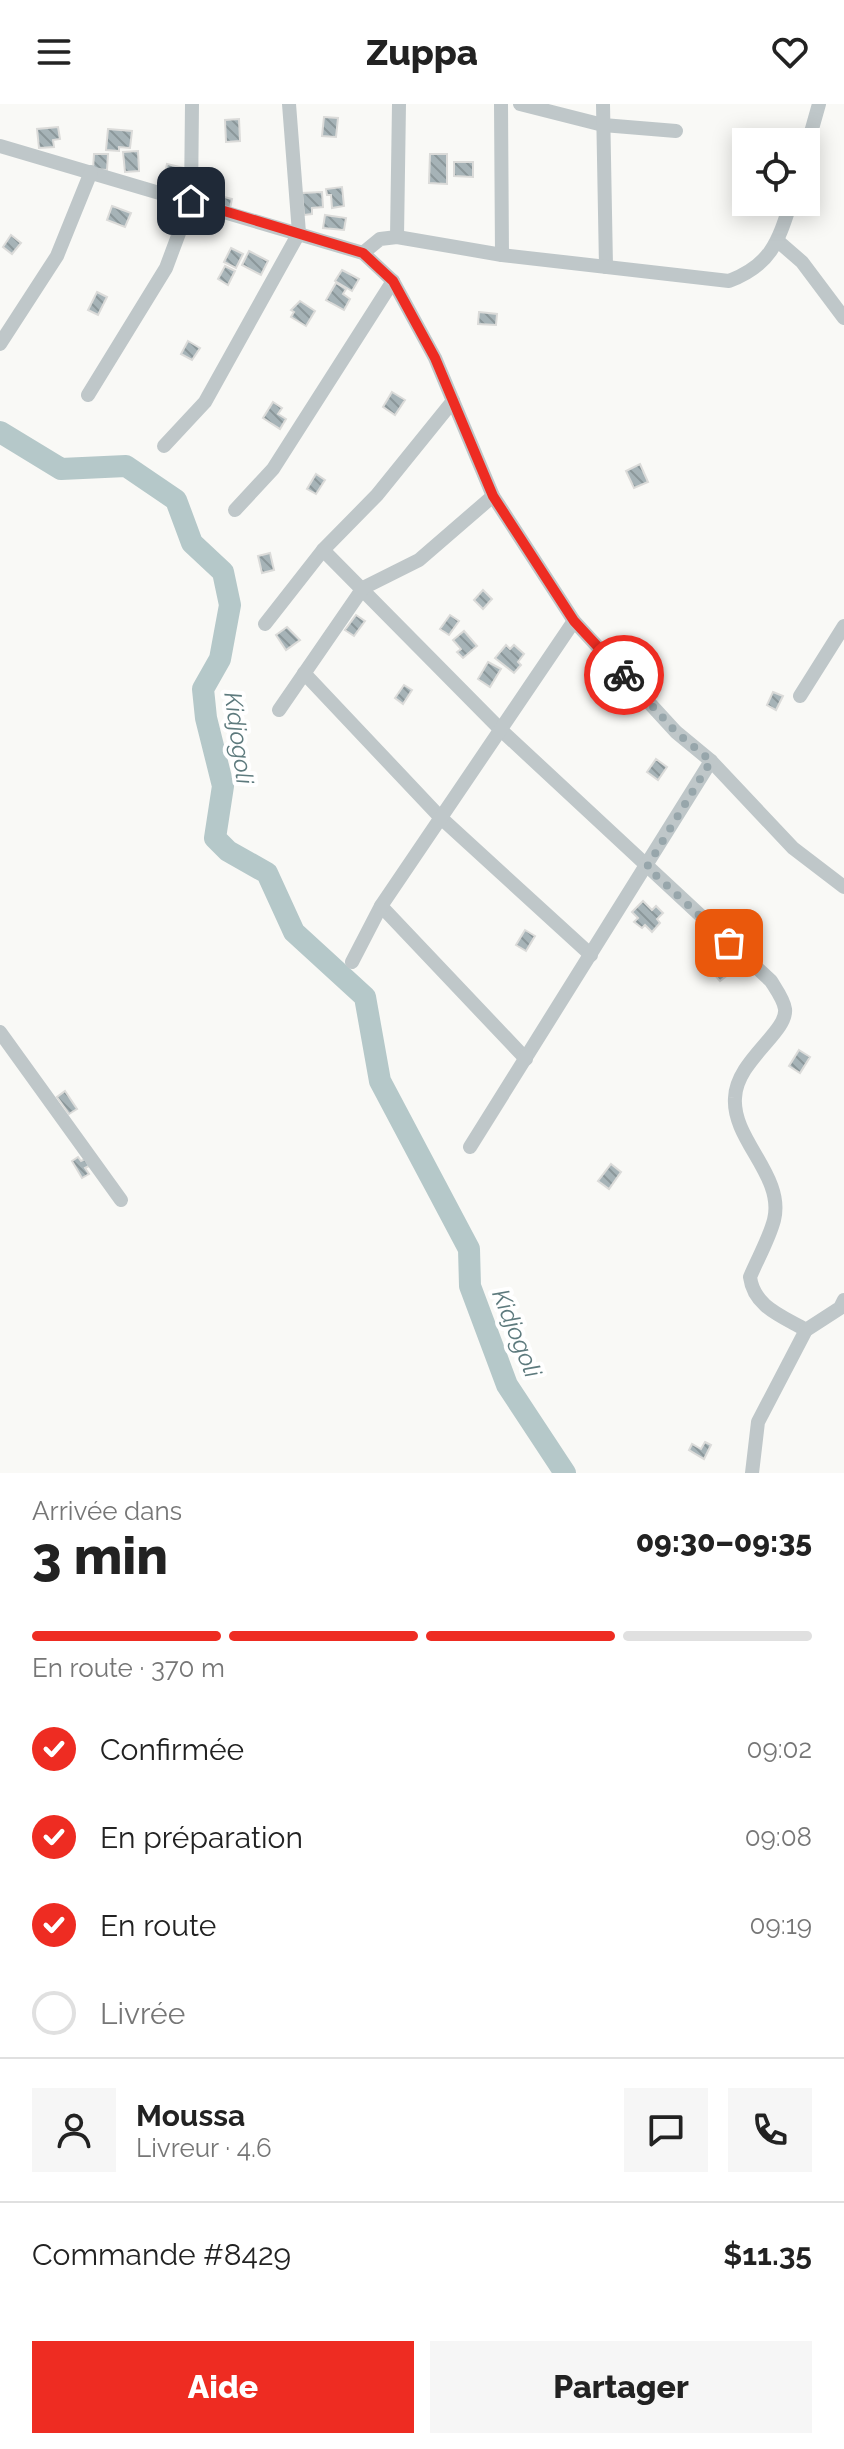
<!DOCTYPE html>
<html lang="fr">
<meta charset="utf-8">
<style>
body{margin:0;font-family:Raleway,sans-serif;background:#f6f6f6;color:#222;height:100vh;display:flex;flex-direction:column;font-size:30px;white-space:nowrap}
*{box-sizing:border-box;margin:0}
p{font-size:26px;color:#767676}
.icon{flex:none;width:44px;height:44px;fill:none;stroke:currentColor;stroke-width:2;stroke-linecap:round;stroke-linejoin:round}
.map{position:relative;height:1369px;overflow:hidden}
.sheet{display:flex;flex-direction:column;background:#fff;flex:1}
.sheet>*{flex:none}
.tools{position:absolute;left:732px;top:24px;display:grid;gap:16px}
.tools a{display:grid;place-items:center;width:88px;height:88px;border-radius:0px;background:#fff;box-shadow:0 4px 20px #0003;font-size:40px}
.pin{position:absolute;display:grid;place-items:center;width:68px;height:68px;color:#fff;margin:-34px;border-radius:16px;box-shadow:0 4px 12px #0006}
.courier{position:absolute;display:grid;place-items:center;width:80px;height:80px;margin:-40px;border:6px solid #ee2c22;border-radius:50%;background:#fff;color:#222;box-shadow:0 2px 10px #0007}
.head em{font-style:normal;font-weight:800}
.head div{display:flex;flex-direction:column-reverse}
.head{display:flex;align-items:center;justify-content:space-between;height:136px;padding:0 32px}
h1{font-size:52px;font-weight:800;line-height:60px}
.bar{display:grid;grid-template-columns:repeat(4,1fr);gap:12px 8px;align-content:center;height:96px;padding:0 32px}
.bar i{height:10px;border-radius:6px;background:#e0e0e0}
.bar .selected{background:#ee2c22}
.bar p{grid-column:span 4}
.line{display:flex;align-items:center;gap:20px;padding:0 32px;border-top:2px solid #e0e0e0}
.line div{flex:1}
.round{display:grid;place-items:center;flex:none;width:84px;height:84px;border-radius:0px;background:#f6f6f6}
ol{padding:0 32px;list-style:none}
li{display:flex;align-items:center;gap:24px;height:88px}
li p{margin-inline-start:auto}
li .icon{padding:8px;border-radius:50%;background:#ee2c22;color:#fff;stroke-width:4}
li:last-child{color:#767676}
li i{width:44px;height:44px;border:4px solid #e0e0e0;border-radius:50%}
.cta{display:flex;gap:16px;margin-top:auto;padding:16px 32px}
.cta a{flex:1;height:92px;border-radius:0px;background:#ee2c22;color:#fff;font-size:32px;font-weight:800;line-height:92px;text-align:center}
.cta a+a{background:#f6f6f6;color:#222}
header{display:flex;justify-content:space-between;align-items:center;height:104px;padding:0 32px;background:#fff;font-size:36px;font-weight:800}
.map>svg:first-child{display:block}
.lines{fill:none;stroke-linecap:round;stroke-linejoin:round}
.river{stroke:#b5c8c9;stroke-width:22}
.building{fill:url(#building-back-hatch);stroke:#dbdbd9;stroke-width:2}
.minor{stroke:#bfc7c9;stroke-width:14}
.done{stroke:#97a6ab;stroke-width:8;stroke-dasharray:0 14.4}
.route{stroke:#ee2c22;stroke-width:10}
.labels{text-anchor:middle;dominant-baseline:central;stroke-width:8;stroke-linejoin:round;paint-order:stroke}
.water-label{font-size:24px;font-style:italic;fill:#5d7a7d;stroke:#fff}
</style>
<header><svg class="icon" aria-label="menu" viewBox="0 0 24 24"><path d="M4 6h16M4 12h16M4 18h16"/></svg>Zuppa<svg class="icon" aria-label="heart" viewBox="0 0 24 24"><path d="M12 20l-8-8c-3-5 5-10 8-4 3-6 11-1 8 4z"/></svg></header>
<div class="map">
<svg width="844" height="1369" viewBox="0 0 844 1369">
<defs>
<pattern id="building-back-hatch" width="6" height="6" patternUnits="userSpaceOnUse" patternTransform="scale(2)"><rect width="6" height="6" fill="#a6b3b7"/><path d="M-1 5l2 2M0 0l6 6M5-1l2 2" fill="none" stroke="#8b979a"/></pattern>
</defs>
<rect width="100%" height="100%" fill="#f9f9f6"/>
<g class="lines">
<path class="river" d="M0,328L61,365L126,362L176,396L192,439L223,468L230,501L220,555L203,585L206,614L223,682L215,734L228,747L267,769L294,828L365,893L380,977L469,1145L470,1182L507,1281L565,1369"/>
</g>
<g class="building">
<path d="M324,13L338,14L336,33L322,32Z"/>
<path d="M239,15L240,37L226,38L225,16Z"/>
<path d="M58,23L60,35L53,36L54,43L39,44L37,25Z"/>
<path d="M108,25L132,27L130,44L119,43V47L106,46Z"/>
<path d="M138,47L139,67L125,68L123,48Z"/>
<path d="M94,50H108L107,66L93,65Z"/>
<path d="M430,50H447V80L429,79Z"/>
<path d="M454,58H473V73L454,72Z"/>
<path d="M167,60L184,64L181,77L164,74Z"/>
<path d="M342,83L344,102L332,104L331,91H327L326,85Z"/>
<path d="M322,88L323,103L312,104V110L304,111L302,89Z"/>
<path d="M208,89L232,95L230,105L206,98Z"/>
<path d="M112,102L131,109L125,123L107,116Z"/>
<path d="M325,111L346,114L344,126L323,124Z"/>
<path d="M11,131L21,139L12,150L3,143Z"/>
<path d="M231,144L243,150L236,164L224,158Z"/>
<path d="M249,147L268,157L261,171L242,161Z"/>
<path d="M225,162L235,167L228,181L218,175Z"/>
<path d="M342,166L359,175L352,187L335,177Z"/>
<path d="M336,179L346,185L343,190L350,195L344,206L326,196Z"/>
<path d="M97,188L107,193L98,211L88,206Z"/>
<path d="M300,197L315,207L306,222L291,213L294,208L291,206Z"/>
<path d="M479,208L497,210L496,221L478,220Z"/>
<path d="M188,237L200,244L192,256L181,250Z"/>
<path d="M392,288L405,296L395,311L383,303Z"/>
<path d="M273,298L282,304L278,310L286,315L280,325L263,314Z"/>
<path d="M640,360L648,378L634,384L626,367Z"/>
<path d="M316,370L325,376L316,390L307,385Z"/>
<path d="M270,449L274,466L262,469L258,452Z"/>
<path d="M483,486L492,495L483,505L474,496Z"/>
<path d="M356,511L365,517L354,532L345,526Z"/>
<path d="M450,511L459,517L449,531L440,525Z"/>
<path d="M287,523L300,536L286,546L276,531Z"/>
<path d="M464,527L477,542L463,554L457,548L461,545L453,536Z"/>
<path d="M506,541L510,545L514,541L524,550L518,558L521,561L514,569L495,554Z"/>
<path d="M488,558L501,565L490,583L478,575Z"/>
<path d="M404,581L412,586L403,600L395,594Z"/>
<path d="M773,588L783,592L776,606L767,601Z"/>
<path d="M656,655L667,663L658,676L647,668Z"/>
<path d="M643,797L652,806L656,802L663,809L657,815L660,819L652,828L645,821L642,824L634,818L638,814L632,808Z"/>
<path d="M525,826L535,832L526,847L516,841Z"/>
<path d="M718,855L730,869L720,877L708,863Z"/>
<path d="M799,946L810,953L800,969L789,962Z"/>
<path d="M65,987L77,1005L69,1010L57,993Z"/>
<path d="M78,1053L81,1057L85,1055L89,1062L85,1064L89,1070L82,1074L72,1057Z"/>
<path d="M611,1060L621,1068L609,1085L598,1077Z"/>
<path d="M705,1338L711,1341L704,1355L689,1346L692,1340L701,1345Z"/>
</g>
<g class="lines">
<g class="minor">
<path d="M501,0L502,151"/>
<path d="M520,0L603,21L676,27"/>
<path d="M603,0L606,163"/>
<path d="M0,42L363,149L393,177L435,254L493,392L574,517L676,628L711,657L793,744L844,783"/>
<path d="M806,46L819,0"/>
<path d="M397,133L399,0"/>
<path d="M779,138L802,158L844,214"/>
<path d="M363,149L380,135L397,133L502,151L729,177C771,161 778,138 791,98"/>
<path d="M0,240L57,152L91,68"/>
<path d="M88,291L166,164L191,97L192,0"/>
<path d="M164,342L205,298L299,129L289,0"/>
<path d="M235,406L273,365L393,177"/>
<path d="M323,446L501,626L771,877C776,885 784,896 785,905C788,928 736,957 735,994C732,1036 785,1072 774,1116C769,1135 758,1154 750,1173C754,1203 782,1212 806,1226"/>
<path d="M265,520L323,446L377,391L453,297"/>
<path d="M304,569L440,713L591,851"/>
<path d="M800,592L844,522"/>
<path d="M279,606L363,484L419,456L493,392"/>
<path d="M381,802L526,955"/>
<path d="M352,858L381,802L574,517"/>
<path d="M0,928L121,1096"/>
<path d="M470,1043L711,657"/>
<path d="M752,1369L758,1318L806,1226L840,1204L844,1196"/>
</g>
</g>
<g class="lines">
<path class="done" d="M624,571L676,628L711,657L647,763L729,839"/>
<path class="route" d="M191,97L363,149L393,177L435,254L493,392L574,517L624,571"/>
</g>
<g class="labels">
<g class="water-label">
<text transform="translate(239 634) rotate(82)">Kidjogoli</text>
<text transform="translate(517 1229) rotate(68)">Kidjogoli</text>
</g>
</g>
</svg>
<div class="tools">
<a><svg class="icon" aria-label="locate" viewBox="0 0 24 24"><circle cx="12" cy="12" r="6"/><path d="M12 2v4M12 18v4M2 12h4M18 12h4"/></svg></a>
</div>
<div class="pin" style="left:729px;top:839px;background:#ea580c"><svg class="icon" aria-label="bag" viewBox="0 0 24 24"><path d="M5 8h14l-1 12H6zM9 8a3 3 0 0 1 6 0"/></svg></div>
<div class="pin" style="left:191px;top:97px;background:#1f2937"><svg class="icon" aria-label="home" viewBox="0 0 24 24"><path d="M3 11l9-7 9 7M6 9v11h12V9"/></svg></div>
<div class="courier" style="left:624px;top:571px"><svg class="icon" aria-label="bike" viewBox="0 0 24 24"><circle cx="6" cy="16" r="4"/><circle cx="18" cy="16" r="4"/><path d="M6 16l4-8h5l3 8M10 8l3 8H6M13 5h3"/></svg></div>
</div>
<section class="sheet">
<div class="head"><div><h1>3 min</h1><p>Arrivée dans</p></div><em>09:30–09:35</em></div>
<div class="bar"><i class="selected"></i><i class="selected"></i><i class="selected"></i><i></i><p>En route · 370 m</p></div>
<ol>
<li><svg class="icon" aria-label="check" viewBox="0 0 24 24"><path d="M5 12l5 5 9-10"/></svg>Confirmée<p>09:02</p></li>
<li><svg class="icon" aria-label="check" viewBox="0 0 24 24"><path d="M5 12l5 5 9-10"/></svg>En préparation<p>09:08</p></li>
<li><svg class="icon" aria-label="check" viewBox="0 0 24 24"><path d="M5 12l5 5 9-10"/></svg>En route<p>09:19</p></li>
<li><i></i>Livrée</li>
</ol>
<div class="line" style="height:144px"><a class="round"><svg class="icon" aria-label="person" viewBox="0 0 24 24"><circle cx="12" cy="8" r="4"/><path d="M4 21q1-7 8-7t8 7"/></svg></a><div><b>Moussa</b><p>Livreur · 4.6</p></div><a class="round"><svg class="icon" aria-label="chat" viewBox="0 0 24 24"><path d="M4 5h16v11H9l-5 4z"/></svg></a><a class="round"><svg class="icon" aria-label="phone" viewBox="0 0 24 24"><path d="M5 4h4l2 5-3 2q2 4 5 5l2-3 5 2v4C11 20 4 13 5 4z"/></svg></a></div>
<div class="line" style="height:104px"><div>Commande #8429</div><b>$11.35</b></div>
<div class="cta"><a>Aide</a><a>Partager</a></div>
</section>
